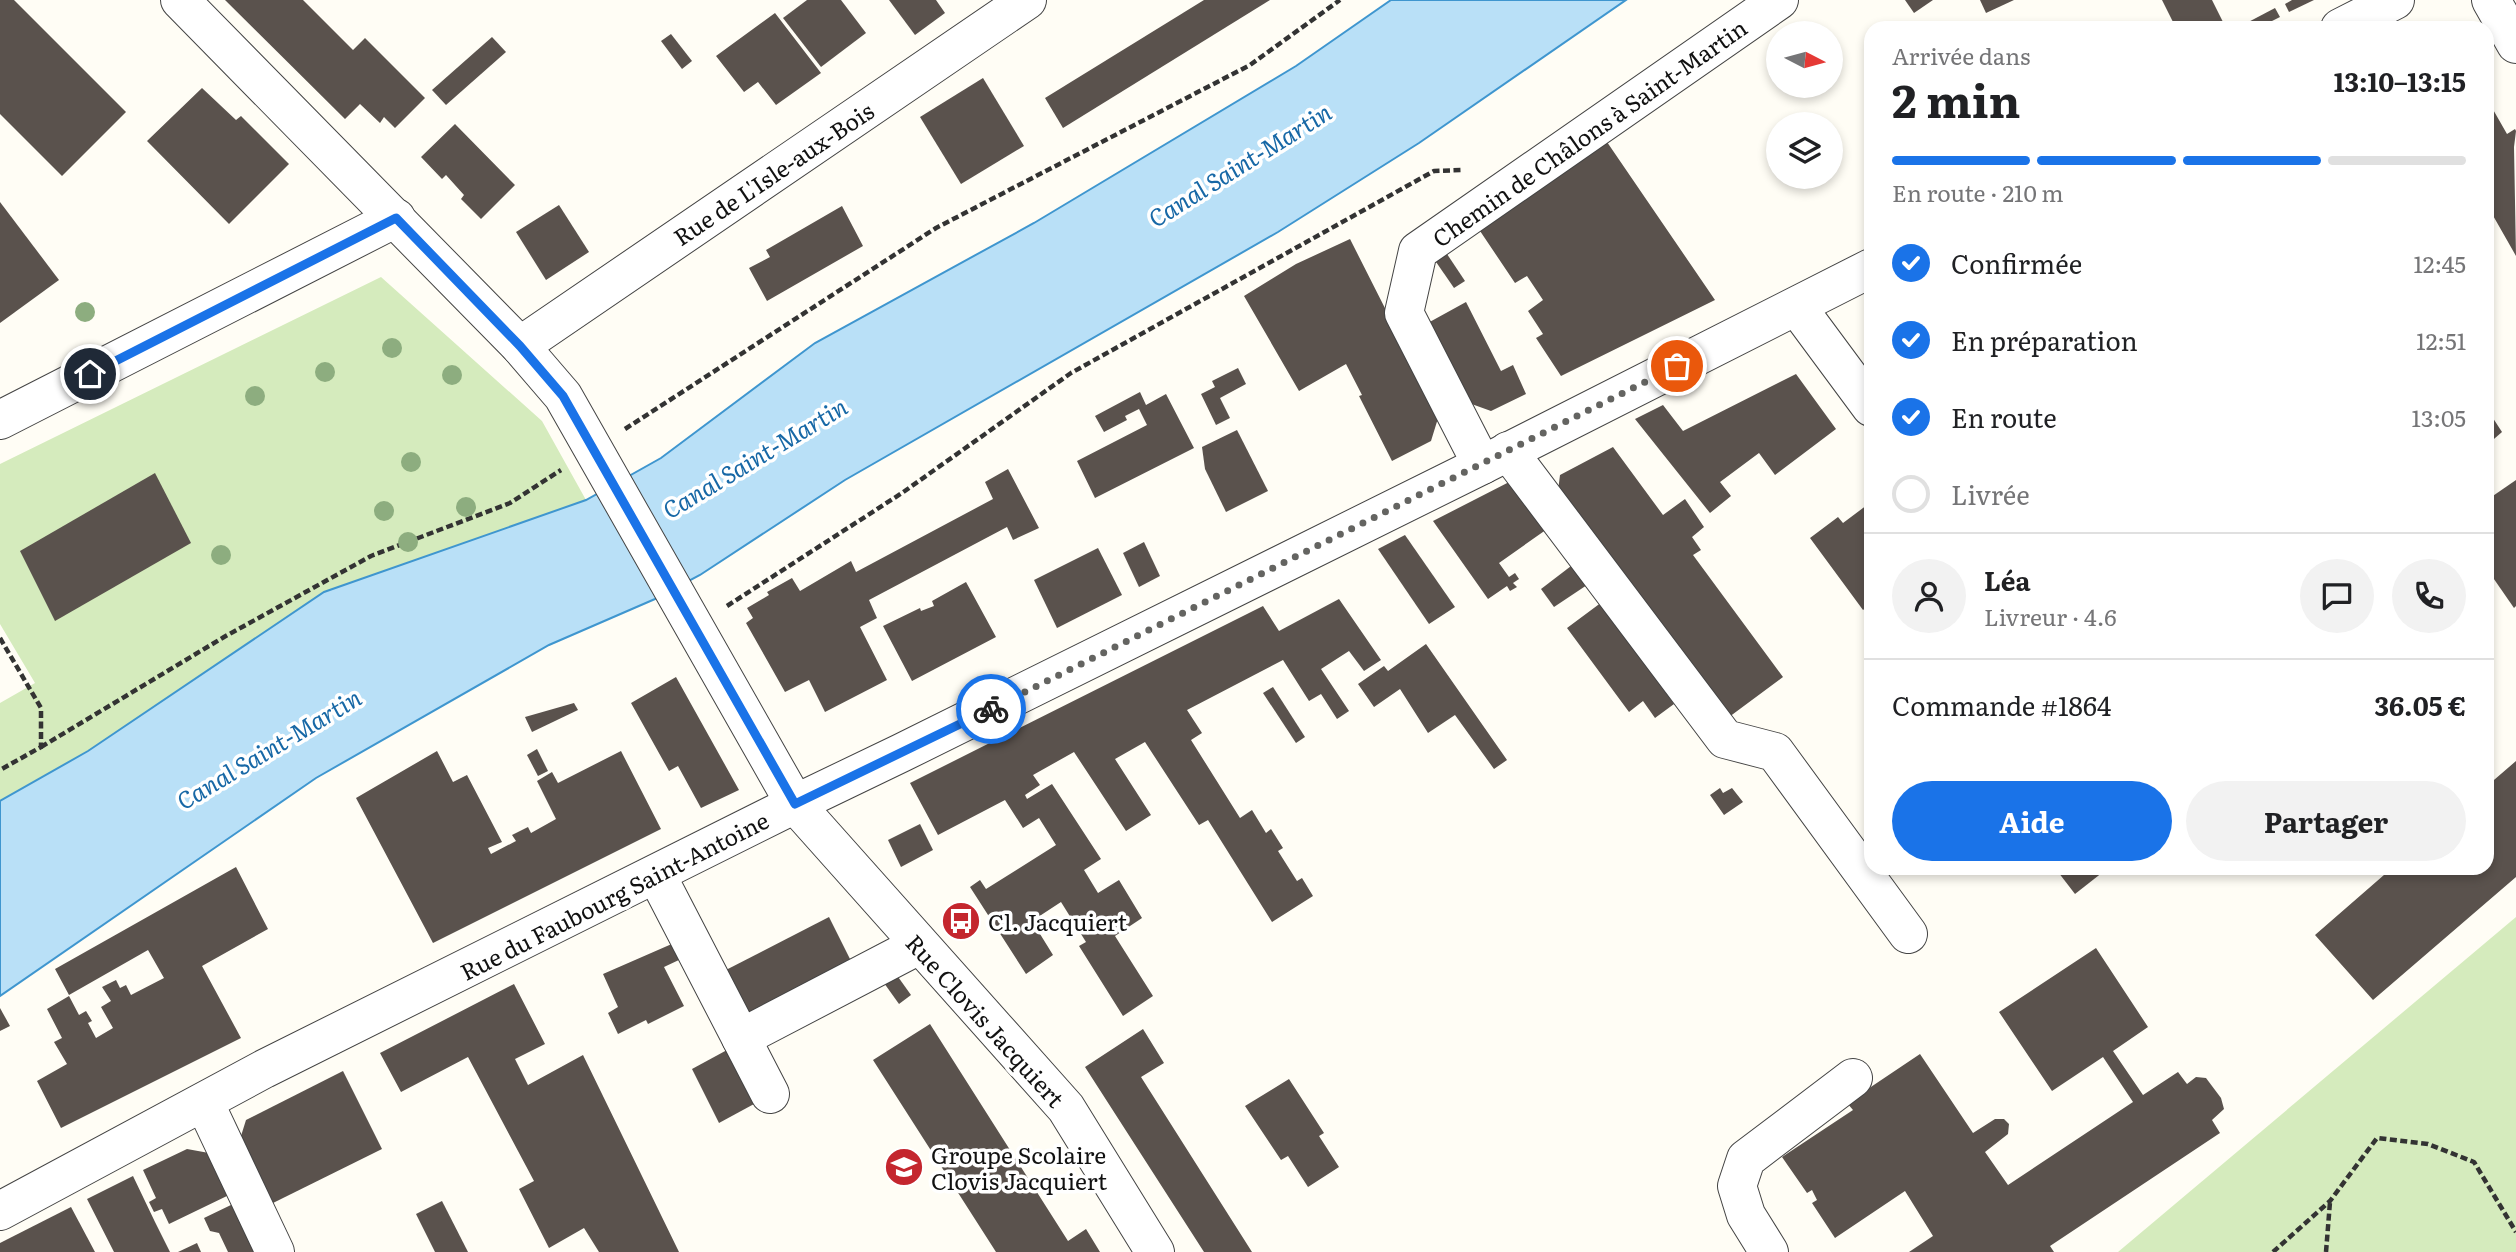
<!DOCTYPE html>
<html lang="fr">
<meta charset="utf-8">
<style>
body{margin:0;font-family:Literata,serif;background:#f2f2f2;color:#202124;height:100vh;display:flex;flex-direction:column;font-size:26px;white-space:nowrap}
*{box-sizing:border-box;margin:0}
p{font-size:23px;color:#757577}
.icon{flex:none;width:38px;height:38px;fill:none;stroke:currentColor;stroke-width:2;stroke-linecap:round;stroke-linejoin:round}
.map{position:relative;flex:1;overflow:hidden}
.details{position:absolute;left:1864px;top:21px;width:630px;height:854px;display:flex;flex-direction:column;background:#fff;border-radius:21px;box-shadow:0 4px 10px #0003}
.details>*{flex:none}
.needle{width:46px;rotate:96deg}
.controls{position:absolute;left:1766px;top:21px;display:grid;gap:14px}
.controls a{display:grid;place-items:center;width:77px;height:77px;border-radius:50%;background:#fff;box-shadow:0 4px 10px #0003;font-size:35px}
.pin{position:absolute;display:grid;place-items:center;width:60px;height:60px;color:#fff;margin:-30px;border:4px solid #fff;border-radius:50%;box-shadow:0 2px 7px #0007}
.courier{position:absolute;display:grid;place-items:center;width:70px;height:70px;margin:-35px;border:5px solid #1a73e8;border-radius:50%;background:#fff;color:#222;box-shadow:0 2px 9px #0007}
.overview em{font-style:normal;font-weight:700}
.overview div{display:flex;flex-direction:column-reverse}
.overview{display:flex;align-items:center;justify-content:space-between;height:119px;padding:0 28px}
h1{font-size:46px;font-weight:700;line-height:52px}
.bar{display:grid;grid-template-columns:repeat(4,1fr);gap:10px 7px;align-content:center;height:84px;padding:0 28px}
.bar i{height:9px;border-radius:5px;background:#e0e0e0}
.bar .selected{background:#1a73e8}
.bar p{grid-column:span 4}
.line{display:flex;align-items:center;gap:18px;padding:0 28px;border-top:2px solid #e0e0e0}
.line div{flex:1}
.round{display:grid;place-items:center;flex:none;width:74px;height:74px;border-radius:37px;background:#f2f2f2}
ol{padding:0 28px;list-style:none}
li{display:flex;align-items:center;gap:21px;height:77px}
li p{margin-inline-start:auto}
li .icon{padding:7px;border-radius:50%;background:#1a73e8;color:#fff;stroke-width:4}
li:last-child{color:#757577}
li i{width:38px;height:38px;border:4px solid #e0e0e0;border-radius:50%}
.primary-button{display:flex;gap:14px;margin-top:auto;padding:14px 28px}
.primary-button a{flex:1;height:80px;border-radius:42px;background:#1a73e8;color:#fff;font-size:28px;font-weight:700;line-height:80px;text-align:center}
.primary-button a+a{background:#f2f2f2;color:#202124}
.map>svg:first-child{display:block}
.green{fill:#d5ebbd}
.water{fill:#b9e0f7;stroke:#3f96cf;stroke-width:2}
.building{fill:#5a524d}
.lines{fill:none;stroke-linecap:round;stroke-linejoin:round}
.minor-casing{stroke:#444;stroke-width:40}
.path{stroke:#333;stroke-width:4.5;stroke-dasharray:7 3.5;stroke-linecap:butt}
.minor{stroke:#fff;stroke-width:38}
.tree{fill:#8dad7f}
.done{stroke:#646461;stroke-width:7;stroke-dasharray:0 12.6}
.route{stroke:#1a73e8;stroke-width:9}
.labels{text-anchor:middle;dominant-baseline:central;stroke-width:7;stroke-linejoin:round;paint-order:stroke}
.street-label{font-size:23px;fill:#111;stroke:#fff}
.poi-label{font-size:23px;fill:#111;stroke:#fff;text-anchor:start}
.water-label{font-size:24px;font-style:italic;fill:#1768a6;stroke:#fff}
</style>
<div class="map">
<svg width="2516" height="1252" viewBox="0 0 2516 1252">
<rect width="100%" height="100%" fill="#fffdf5"/>
<g class="green">
<path d="M381,277L542,421L586,500L324,592L88,751L0,801V703L35,683L0,624V464Z"/>
<path d="M2516,917V1252H2118Z"/>
</g>
<path class="water" d="M1391,0H1626L1419,143L1278,232L845,480L700,575L655,599L549,645L316,778L0,996V801L88,751L324,592L586,500L661,458L815,343L1034,223L1296,66Z"/>
<g class="building">
<path d="M0,0H14L126,112L62,176L0,114Z"/>
<path d="M225,0H303L353,50L365,38L425,98L395,128L384,117L380,123L360,104L345,119Z"/>
<path d="M807,0H841L866,33L821,67L783,18Z"/>
<path d="M889,0H936L945,13L915,35Z"/>
<path d="M1204,0H1270L1063,128L1045,98Z"/>
<path d="M1905,0H1933L1914,13Z"/>
<path d="M1980,0H2014L1986,13Z"/>
<path d="M2162,0H2212L2226,28H2176Z"/>
<path d="M2292,0H2314L2289,12L2285,4Z"/>
<path d="M2275,8L2280,17L2258,28H2237Z"/>
<path d="M775,13L821,73L776,105L758,82L744,92L716,56Z"/>
<path d="M671,34L692,61L682,69L661,41Z"/>
<path d="M492,37L506,52L446,105L432,90Z"/>
<path d="M983,78L1024,146L961,184L920,117Z"/>
<path d="M202,88L236,120L241,116L289,164L229,224L147,141Z"/>
<path d="M2487,99L2507,134L2515,129L2516,131L2514,147L2516,256L2487,205Z"/>
<path d="M455,124L515,185L481,219L461,199L464,195L446,175L442,179L421,157Z"/>
<path d="M1607,142L1715,300L1561,376L1536,338L1543,334L1528,311L1543,300L1527,276L1515,283L1476,225Z"/>
<path d="M0,202L59,280L0,323Z"/>
<path d="M559,205L589,252L546,280L516,232Z"/>
<path d="M842,206L863,246L767,301L749,268L770,257L766,250Z"/>
<path d="M1350,239L1439,415L1431,441L1392,461L1359,396L1362,395L1346,364L1299,391L1244,296L1296,264Z"/>
<path d="M1443,248L1465,281L1454,288L1434,259Z"/>
<path d="M1466,302L1501,371L1513,365L1526,394L1491,411L1466,402L1426,324Z"/>
<path d="M1238,368L1246,384L1220,398L1230,418L1216,425L1201,394L1215,387L1212,381Z"/>
<path d="M1796,374L1836,429L1775,475L1759,453L1720,482L1731,496L1710,513L1635,419L1663,405L1683,431Z"/>
<path d="M1140,392L1146,405L1166,394L1194,448L1095,498L1077,461L1147,425L1139,409L1125,416L1127,420L1104,432L1095,416Z"/>
<path d="M2487,409L2502,432L2487,445Z"/>
<path d="M1237,430L1268,491L1226,512L1205,469L1202,447Z"/>
<path d="M1613,447L1663,515L1685,499L1704,527L1692,537L1701,550L1693,555L1783,677L1725,720L1558,491L1560,475Z"/>
<path d="M1008,469L1039,528L1013,540L1007,527L869,600L877,618L860,627L887,680L825,712L809,680L785,692L746,623L753,618L747,608L769,595L767,592L792,578L800,591L851,561L856,572L993,499L985,482Z"/>
<path d="M155,473L191,543L55,621L20,551Z"/>
<path d="M1515,479L1550,527L1499,563L1509,577L1515,573L1519,579L1513,583L1517,587L1510,591L1507,586L1488,599L1433,521Z"/>
<path d="M2516,480V606L2514,608L2487,569V500Z"/>
<path d="M1871,502V604L1863,610L1810,538L1838,517L1843,523Z"/>
<path d="M1405,535L1455,607L1429,624L1378,549Z"/>
<path d="M1144,542L1160,576L1139,587L1123,553Z"/>
<path d="M1098,548L1122,595L1057,628L1034,580Z"/>
<path d="M1575,563L1590,583L1554,607L1541,589Z"/>
<path d="M966,582L996,637L912,681L883,626L920,608L921,611L934,606L932,601Z"/>
<path d="M1339,599L1381,660L1364,671L1349,651L1321,669L1349,711L1337,719L1321,694L1309,701L1283,660L1187,710L1202,733L1191,740L1240,818L1252,810L1266,833L1271,829L1283,848L1278,851L1297,881L1302,878L1313,896L1272,922L1208,820L1199,825L1145,742L1115,759L1151,815L1126,831L1074,752L1033,775L1040,785L1025,795L1027,799L1052,784L1101,859L1084,870L1098,893L1119,880L1142,918L1115,936L1153,996L1123,1016L1079,946L1086,942L1061,902L1032,921L1053,955L1026,974L970,887L980,880L986,889L1056,845L1039,818L1023,828L1005,800L938,835L910,783L1263,606L1279,631Z"/>
<path d="M1602,602L1674,704L1655,718L1643,701L1629,712L1567,628Z"/>
<path d="M1426,644L1507,760L1494,769L1455,715L1428,733L1400,689L1374,707L1358,684L1384,666L1388,671Z"/>
<path d="M676,677L739,790L701,808L678,766L669,771L631,703Z"/>
<path d="M1273,687L1305,737L1296,743L1263,693Z"/>
<path d="M574,703L578,710L532,732L525,717Z"/>
<path d="M537,749L548,771L538,776L527,755Z"/>
<path d="M437,751L453,782L467,775L502,842L488,848L491,854L516,841L512,835L528,827L531,833L556,819L537,781L552,772L558,783L621,751L661,829L433,943L356,798Z"/>
<path d="M2516,761V877L2373,1000L2315,935L2392,868H2487V786Z"/>
<path d="M1720,788L1723,793L1732,788L1743,802L1724,815L1710,795Z"/>
<path d="M920,824L933,850L901,867L888,840Z"/>
<path d="M236,867L268,929L202,966L241,1038L61,1128L37,1081L67,1064L54,1042L62,1038L47,1009L69,996L79,1015L86,1011L92,1021L88,1023L96,1038L113,1028L101,1007L111,1001L102,987L116,980L120,988L126,985L131,995L164,978L148,950L69,995L55,969Z"/>
<path d="M2055,868H2100L2103,872L2075,894Z"/>
<path d="M829,917L852,963L745,1019L722,972Z"/>
<path d="M674,943L681,959L664,967L684,1006L648,1024L646,1020L618,1034L608,1013L618,1007L603,974Z"/>
<path d="M2096,948L2148,1027L2113,1051L2143,1095L2178,1072L2187,1084L2196,1077L2206,1078L2221,1098L2224,1109L2212,1120L2220,1133L2050,1246L2054,1252H1909L1933,1236L1905,1191L1835,1238L1812,1203L1817,1200L1812,1190L1807,1193L1782,1157L1853,1110L1847,1103L1920,1054L1973,1133L1995,1119H2004L2009,1124L2008,1134L1985,1152L2008,1185L2133,1102L2103,1057L2052,1091L1999,1012Z"/>
<path d="M896,974L911,995L899,1004L884,983Z"/>
<path d="M514,984L545,1044L515,1059L528,1085L583,1055L679,1252H599L584,1228L549,1248L519,1189L534,1181L468,1057L401,1092L380,1053Z"/>
<path d="M0,1008L10,1026L0,1031Z"/>
<path d="M930,1024L1068,1241L1086,1229L1100,1252H996L873,1060Z"/>
<path d="M1143,1029L1164,1063L1141,1077L1252,1252H1204L1085,1067Z"/>
<path d="M727,1050L754,1104L719,1123L692,1069Z"/>
<path d="M343,1071L382,1149L273,1203L241,1136L246,1120Z"/>
<path d="M1289,1079L1324,1133L1319,1136L1339,1167L1308,1187L1288,1156L1281,1160L1245,1106Z"/>
<path d="M187,1149L209,1153L229,1195L169,1224L162,1209L154,1212L149,1202L156,1198L143,1170Z"/>
<path d="M133,1176L155,1222L170,1252H114L87,1199Z"/>
<path d="M442,1201L468,1252H435L416,1214Z"/>
<path d="M233,1204L257,1252H228L219,1233L210,1231L204,1218Z"/>
<path d="M71,1207L95,1252H0V1243Z"/>
<path d="M197,1243L201,1252H178Z"/>
</g>
<g class="lines">
<g class="minor-casing">
<g id="minor">
<path d="M180,0L520,346L563,396L795,804L1066,1108L1155,1252"/>
<path d="M2491,0L2516,44"/>
<path d="M2340,28L2395,0"/>
<path d="M1797,307L1871,407"/>
<path d="M520,346L1027,0"/>
<path d="M0,420L396,218"/>
<path d="M1508,451L1725,739L1775,752L1908,934"/>
<path d="M1482,465L1404,313L1418,251L1779,0"/>
<path d="M656,874L741,1038L919,945"/>
<path d="M741,1038L770,1094"/>
<path d="M204,1102L275,1252"/>
<path d="M0,1211L264,1069L795,804L901,753L1482,465L1871,268"/>
<path d="M1769,1252L1746,1215L1737,1186L1746,1159L1853,1078"/>
</g>
</g>
<g class="path">
<path d="M625,429L936,228L1250,65L1340,0"/>
<path d="M727,606L902,493L1071,373L1434,171L1462,170"/>
<path d="M0,638L41,708V747L0,770"/>
<path d="M41,747L224,637L371,556L510,503L561,470"/>
<path d="M2273,1252L2330,1201L2377,1138L2428,1144L2474,1162L2516,1232"/>
<path d="M2326,1252L2330,1202"/>
</g>
<use href="#minor" class="minor"/>
</g>
<g class="tree">
<circle cx="85" cy="312" r="10"/>
<circle cx="392" cy="348" r="10"/>
<circle cx="325" cy="372" r="10"/>
<circle cx="452" cy="375" r="10"/>
<circle cx="255" cy="396" r="10"/>
<circle cx="411" cy="462" r="10"/>
<circle cx="466" cy="507" r="10"/>
<circle cx="384" cy="511" r="10"/>
<circle cx="408" cy="542" r="10"/>
<circle cx="221" cy="555" r="10"/>
</g>
<g class="lines">
<path class="done" d="M991,709L1677,366"/>
<path class="route" d="M90,374L396,218L520,346L563,396L795,804L991,709"/>
</g>
<defs>
<g id="bus-disc" transform="scale(2.0125)"><circle r="9.5" fill="#c4262e" stroke="#fff"/><path d="M-5-6H5V4H4V6H2V4H-2V6H-4V4H-5ZM-3.5-4V0h7V-4ZM-3.5 1.2v1.5H-2V1.2ZM2 1.2v1.5H3.5V1.2Z" fill="#fff"/></g>
<g id="school-disc" transform="scale(2.0125)"><circle r="9.5" fill="#c4262e" stroke="#fff"/><path d="M0-5L7-2L0 1L-7-2ZM-4 1L0 2.5L4 1V4Q0 6-4 4Z" fill="#fff"/></g>
</defs>
<g fill-rule="evenodd">
<use href="#bus-disc" x="961" y="921"/>
<use href="#school-disc" x="904" y="1167"/>
</g>
<g class="labels">
<g class="street-label">
<text transform="translate(1589 132) rotate(-35)">Chemin de Châlons à Saint-Martin</text>
<text transform="translate(773 173) rotate(-34)">Rue de L'Isle-aux-Bois</text>
<text transform="translate(614 895) rotate(-27)">Rue du Faubourg Saint-Antoine</text>
<text transform="translate(986 1020) rotate(48)">Rue Clovis Jacquiert</text>
</g>
<g class="poi-label">
<text x="988" y="921">Cl. Jacquiert</text>
<text x="931" y="1154">Groupe Scolaire<tspan x="931" dy="26">Clovis Jacquiert</tspan></text>
</g>
<g class="water-label">
<text transform="translate(1239 164) rotate(-32)">Canal Saint-Martin</text>
<text transform="translate(754 457) rotate(-31)">Canal Saint-Martin</text>
<text transform="translate(268 748) rotate(-31)">Canal Saint-Martin</text>
</g>
</g>
</svg>
<div class="controls">
<a><svg class="needle" viewBox="-14 -14 28 28"><path d="M0-13l5 13h-10z" fill="#e53935"/><path d="M0 13l5-13h-10z" fill="#757577"/></svg></a>
<a><svg class="icon" aria-label="layers" viewBox="0 0 24 24"><path d="M12 4l9 5-9 5-9-5zM3 14l9 5 9-5"/></svg></a>
</div>
<div class="pin" style="left:1677px;top:366px;background:#ea580c"><svg class="icon" aria-label="bag" viewBox="0 0 24 24"><path d="M5 8h14l-1 12H6zM9 8a3 3 0 0 1 6 0"/></svg></div>
<div class="pin" style="left:90px;top:374px;background:#1f2937"><svg class="icon" aria-label="home" viewBox="0 0 24 24"><path d="M3 11l9-7 9 7M6 9v11h12V9"/></svg></div>
<div class="courier" style="left:991px;top:709px"><svg class="icon" aria-label="bike" viewBox="0 0 24 24"><circle cx="6" cy="16" r="4"/><circle cx="18" cy="16" r="4"/><path d="M6 16l4-8h5l3 8M10 8l3 8H6M13 5h3"/></svg></div>
<section class="details">
<div class="overview"><div><h1>2 min</h1><p>Arrivée dans</p></div><em>13:10–13:15</em></div>
<div class="bar"><i class="selected"></i><i class="selected"></i><i class="selected"></i><i></i><p>En route · 210 m</p></div>
<ol>
<li><svg class="icon" aria-label="check" viewBox="0 0 24 24"><path d="M5 12l5 5 9-10"/></svg>Confirmée<p>12:45</p></li>
<li><svg class="icon" aria-label="check" viewBox="0 0 24 24"><path d="M5 12l5 5 9-10"/></svg>En préparation<p>12:51</p></li>
<li><svg class="icon" aria-label="check" viewBox="0 0 24 24"><path d="M5 12l5 5 9-10"/></svg>En route<p>13:05</p></li>
<li><i></i>Livrée</li>
</ol>
<div class="line" style="height:126px"><a class="round"><svg class="icon" aria-label="person" viewBox="0 0 24 24"><circle cx="12" cy="8" r="4"/><path d="M4 21q1-7 8-7t8 7"/></svg></a><div><b>Léa</b><p>Livreur · 4.6</p></div><a class="round"><svg class="icon" aria-label="chat" viewBox="0 0 24 24"><path d="M4 5h16v11H9l-5 4z"/></svg></a><a class="round"><svg class="icon" aria-label="phone" viewBox="0 0 24 24"><path d="M5 4h4l2 5-3 2q2 4 5 5l2-3 5 2v4C11 20 4 13 5 4z"/></svg></a></div>
<div class="line" style="height:91px"><div>Commande #1864</div><b>36.05 €</b></div>
<div class="primary-button"><a>Aide</a><a>Partager</a></div>
</section>
</div>
